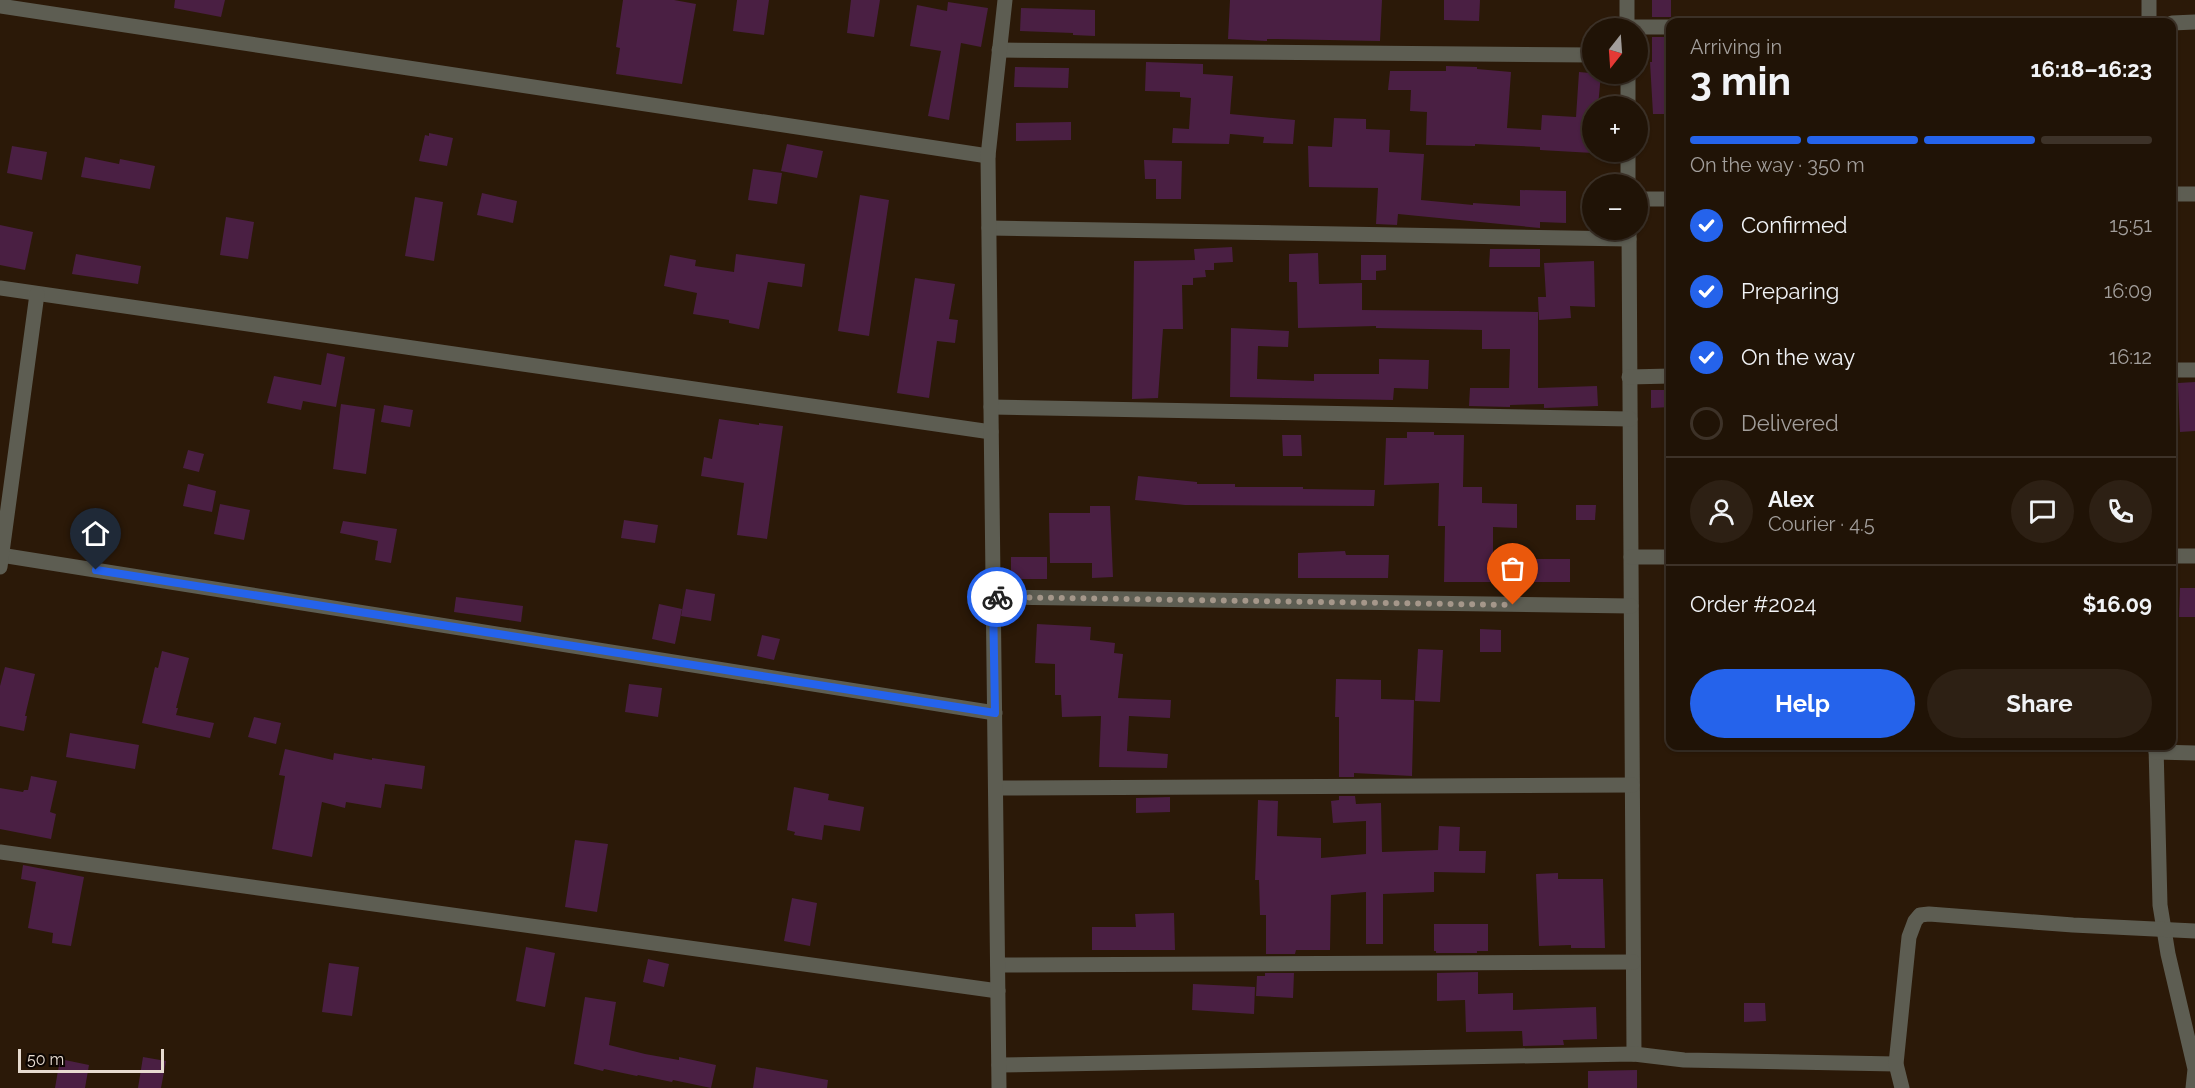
<!DOCTYPE html>
<meta charset="utf-8">
<style>
body{margin:0;font-family:Raleway,sans-serif;background:#2d2014;color:#f1f3f6;height:100vh;display:flex;flex-direction:column;font-size:22px;white-space:nowrap}
*{box-sizing:border-box;margin:0}
p{font-size:20px;color:#a29e9b}
.icon{flex:none;width:33px;height:33px;fill:none;stroke:currentColor;stroke-width:2;stroke-linecap:round;stroke-linejoin:round}
.map{position:relative;flex:1;overflow:hidden}
.sheet{position:absolute;left:1666px;top:18px;width:510px;height:732px;display:flex;flex-direction:column;background:#201306;border-radius:12px;box-shadow:0 2px 4px #0004,0 0 0 2px #3d3228}
.sheet>*{flex:none}
.needle{width:39px;rotate:197deg}
.fabs{position:absolute;left:1582px;top:18px;display:grid;gap:12px}
.fabs a{display:grid;place-items:center;width:66px;height:66px;border-radius:50%;background:#201306;box-shadow:0 2px 4px #0004,0 0 0 2px #3d3228;font-size:30px}
.scale{position:absolute;left:18px;bottom:15px;width:146px;box-sizing:border-box;padding-left:6px;border:3px solid #e7dbd0;border-top:0;font-size:16px;line-height:21px;white-space:nowrap;color:#e7dbd0;-webkit-text-stroke:4px #0d0602;paint-order:stroke}
.pin{position:absolute;display:grid;place-items:center;width:51px;height:51px;color:#fff;margin:-62px -26px;border-radius:50% 50% 50% 0;rotate:-45deg;box-shadow:0 0 6px #0007}
.pin .icon{rotate:45deg}
.courier{position:absolute;display:grid;place-items:center;width:60px;height:60px;margin:-30px;border:4px solid #2563eb;border-radius:50%;background:#fff;color:#222;box-shadow:0 2px 8px #0007}
.headline em{font-style:normal;font-weight:700}
.headline div{display:flex;flex-direction:column-reverse}
.headline{display:flex;align-items:center;justify-content:space-between;height:102px;padding:0 24px}
h1{font-size:39px;font-weight:700;line-height:45px}
.bar{display:grid;grid-template-columns:repeat(4,1fr);gap:9px 6px;align-content:center;height:72px;padding:0 24px}
.bar i{height:8px;border-radius:4px;background:#3d3228}
.bar .current{background:#2563eb}
.bar p{grid-column:span 4}
.line{display:flex;align-items:center;gap:15px;padding:0 24px;border-top:2px solid #3d3228}
.line div{flex:1}
.round{display:grid;place-items:center;flex:none;width:63px;height:63px;border-radius:32px;background:#2d2014}
ol{padding:0 24px;list-style:none}
li{display:flex;align-items:center;gap:18px;height:66px}
li p{margin-inline-start:auto}
li .icon{padding:6px;border-radius:50%;background:#2563eb;color:#fff;stroke-width:4}
li:last-child{color:#a29e9b}
li i{width:33px;height:33px;border:3px solid #3d3228;border-radius:50%}
.primary-button{display:flex;gap:12px;margin-top:auto;padding:12px 24px}
.primary-button a{flex:1;height:69px;border-radius:36px;background:#2563eb;color:#fff;font-size:24px;font-weight:700;line-height:69px;text-align:center}
.primary-button a+a{background:#2d2014;color:#f1f3f6}
.map>svg:first-child{display:block}
.building{fill:#4a1f43}
.lines{fill:none;stroke-linecap:round;stroke-linejoin:round}
.minor{stroke:#5d5d52;stroke-width:15}
.done{stroke:#a5978a;stroke-width:6;stroke-dasharray:0 10.8}
.route{stroke:#2563eb;stroke-width:8}
</style>
<div class="map">
<svg width="2195" height="1088" viewBox="0 0 2195 1088">
<rect width="100%" height="100%" fill="#2b1908"/>
<g class="building">
<path d="M175,0H225L221,17L174,8Z"/>
<path d="M623,0H674L696,4L682,84L616,74L620,48L616,47Z"/>
<path d="M737,0H769L764,35L733,31Z"/>
<path d="M851,0H880L874,37L847,33Z"/>
<path d="M1230,0H1382L1380,41L1276,39H1267V41L1228,39Z"/>
<path d="M1444,0H1480L1479,21L1444,20Z"/>
<rect x="1652" y="0" width="19" height="17"/>
<path d="M948,2L988,8L981,47L961,43L949,120L928,116L941,51L910,46L917,5L947,11Z"/>
<path d="M1021,8L1095,10V36L1073,35V33L1020,31Z"/>
<path d="M1652,37H1671V114H1653L1650,62H1652Z"/>
<path d="M1146,62L1203,64V74L1233,76L1230,114L1295,120L1293,144L1263,143L1264,137L1230,134L1229,144L1172,143L1173,128L1189,129L1191,98L1180,97V92L1145,91Z"/>
<path d="M1446,66L1477,67V69L1511,72L1507,128L1541,130L1542,115L1576,117L1579,72L1601,74L1598,106H1593V153L1540,150V147L1475,144V146L1426,145L1427,112L1410,111L1411,90H1388L1390,71H1446Z"/>
<path d="M1015,67L1069,68L1068,88L1014,87Z"/>
<path d="M1334,118L1366,119V129L1390,130L1389,152L1424,154L1421,200L1473,205V203L1520,206V190L1566,191V223L1540,222V228L1398,214L1397,225L1376,224L1378,188L1309,187L1308,146L1332,147Z"/>
<path d="M1071,122V140L1016,141V123Z"/>
<path d="M429,133L453,138L447,166L419,161L425,135L429,136Z"/>
<path d="M787,144L823,151L817,178L781,171Z"/>
<path d="M12,146L47,152L42,180L7,173Z"/>
<path d="M85,157L119,164L120,159L155,166L150,189L81,177Z"/>
<path d="M1144,160L1182,161L1181,199H1156V179H1145Z"/>
<path d="M753,169L782,173L777,204L748,200Z"/>
<path d="M482,193L517,201L513,223L477,215Z"/>
<path d="M860,195L889,200L869,336L838,331Z"/>
<path d="M415,197L443,202L434,261L405,256Z"/>
<path d="M226,217L254,222L248,259L220,255Z"/>
<path d="M0,225L33,232L25,270L0,265Z"/>
<path d="M1232,247L1233,262L1214,263V270H1205L1206,277L1193,278V285H1182L1183,329H1163L1158,398L1132,399L1134,261L1195,260L1194,249Z"/>
<path d="M1490,249H1540V267H1489Z"/>
<path d="M1318,253L1319,284L1362,283V310L1538,312V388L1597,386L1598,406L1544,408V404L1510,405V407L1469,406L1470,388H1509L1510,349H1482V330L1376,328V326L1298,328L1297,282H1289V254Z"/>
<path d="M76,254L141,266L138,284L72,274Z"/>
<path d="M736,254L805,264L802,287L768,282L759,329L729,323V320L693,314L697,293L664,286L670,255L696,260L695,266L734,272Z"/>
<path d="M1361,255H1386V270L1376,271V280H1361Z"/>
<path d="M1594,261L1595,307L1570,306L1571,318L1539,320L1538,297H1546L1544,263Z"/>
<path d="M915,278L955,284L949,319L958,320L955,343L937,341L929,398L897,393Z"/>
<path d="M1231,328L1289,331L1288,347L1258,346L1257,379L1314,381V374H1379V359L1429,360L1428,389L1394,388L1393,400L1230,397Z"/>
<path d="M327,353L345,357L336,407L303,401L301,410L267,403L274,376L321,385Z"/>
<path d="M2195,382V431L2180,432L2178,383Z"/>
<path d="M1651,390H1671V407L1651,408Z"/>
<path d="M341,404L375,409L366,474L333,469Z"/>
<path d="M384,405L413,410L410,427L381,422Z"/>
<path d="M719,419L759,425V423L783,426L767,539L737,535L744,483L701,476L704,457L712,459Z"/>
<path d="M1407,432H1434V435H1464L1463,487H1482V503L1517,504V528L1493,527V566H1524V559H1570V582H1444L1445,526H1438L1439,483L1384,485L1386,438H1407Z"/>
<path d="M1282,435H1301L1302,456H1283Z"/>
<path d="M188,450L204,454L199,472L183,468Z"/>
<path d="M1138,476L1197,482V484H1235V487H1303V489L1375,490L1374,506L1185,505L1135,500Z"/>
<path d="M188,484L216,491L212,512L183,506Z"/>
<path d="M220,504L250,510L244,540L214,534Z"/>
<path d="M1576,505H1596L1595,520H1576Z"/>
<path d="M1090,506H1110L1113,577L1092,578V563H1050L1049,513H1090Z"/>
<path d="M624,520L658,525L655,543L621,538Z"/>
<path d="M343,521L397,529L391,563L375,560L378,541L340,533Z"/>
<path d="M1345,551L1346,555H1389L1388,578H1298V553Z"/>
<rect x="1011" y="557" width="36" height="22"/>
<path d="M2180,588H2195V617H2179Z"/>
<path d="M686,589L715,594L711,621L681,616Z"/>
<path d="M456,597L523,606L521,622L454,612Z"/>
<path d="M659,604L682,609L675,644L652,639Z"/>
<path d="M1037,624L1091,627L1090,640L1115,643L1114,653L1123,654L1118,698L1171,700L1170,718L1129,716L1127,751L1168,754L1167,768L1099,767L1101,716L1062,717L1061,695H1055V664L1035,663Z"/>
<path d="M1480,629L1501,630V652H1480Z"/>
<path d="M762,635L780,639L774,660L757,656Z"/>
<path d="M1418,649L1443,650L1440,702L1415,701Z"/>
<path d="M162,651L189,658L176,708H178L176,715L214,723L210,738L142,723L155,667L158,668Z"/>
<path d="M5,667L35,674L25,716H27L24,731L0,726V686Z"/>
<path d="M1336,679L1381,680V699L1414,700L1412,776L1354,773V777H1339V717H1335Z"/>
<path d="M629,684L662,688L658,717L625,712Z"/>
<path d="M254,717L281,723L276,744L248,737Z"/>
<path d="M70,733L139,745L135,769L66,757Z"/>
<path d="M285,749L333,760L334,753L372,760V758L425,766L422,789L385,784L381,808L346,802L345,808L322,802L312,857L272,849L285,776L279,775Z"/>
<path d="M31,776L57,781L50,812L56,814L51,839L0,829V788L23,792L24,790H28Z"/>
<path d="M794,787L829,794L828,800L864,807L860,831L824,825L822,840L794,835L795,832L787,830Z"/>
<path d="M1339,796H1355L1356,804L1381,803L1382,852L1438,850L1439,826L1460,827L1459,851H1486L1485,873L1434,872V892L1383,894V944H1366V892L1331,895L1330,950H1296L1295,954H1266V915H1260L1259,880H1255L1258,800L1278,801L1277,836L1321,838V858L1366,854V821L1333,823L1331,801L1339,800Z"/>
<path d="M1170,797V812L1136,813V798Z"/>
<path d="M575,840L608,844L597,912L565,907Z"/>
<path d="M23,865L84,877L71,946L52,943L53,933L28,928L36,882L21,879Z"/>
<path d="M1558,873V879H1603L1605,948H1571V945L1539,946L1536,874Z"/>
<path d="M792,898L817,903L810,946L784,941Z"/>
<path d="M1174,913L1175,950H1092V927H1136L1135,914Z"/>
<path d="M1434,924H1488V951H1477V953H1436V951H1434Z"/>
<path d="M526,947L555,953L545,1007L516,1001Z"/>
<path d="M648,959L669,964L664,987L643,982Z"/>
<path d="M329,963L359,967L352,1016L322,1012Z"/>
<path d="M1478,972V994L1513,993V1010L1596,1007L1597,1039L1563,1040L1564,1045L1523,1046L1522,1031L1466,1032L1465,1000L1437,1001V973Z"/>
<path d="M1265,973H1294L1293,998L1256,996L1257,976H1265Z"/>
<path d="M1193,984L1255,987L1254,1014L1192,1010Z"/>
<path d="M585,997L616,1002L609,1045L645,1054L679,1060V1057L716,1065L711,1088L673,1080L672,1082L638,1075L637,1076L604,1069L603,1071L574,1064Z"/>
<path d="M1744,1003H1765L1766,1021L1744,1022Z"/>
<path d="M143,1057L166,1061L161,1088H138Z"/>
<path d="M60,1059L89,1065L85,1088H55Z"/>
<path d="M756,1067L828,1080L827,1088H753Z"/>
<path d="M1637,1070V1088H1588V1071Z"/>
</g>
<g class="lines">
<g class="minor">
<path d="M1627,0V28"/>
<path d="M2149,0V22"/>
<path d="M0,6L988,156"/>
<path d="M2172,23L2195,22"/>
<path d="M1627,27H1671"/>
<path d="M999,50L1593,55"/>
<path d="M1628,74V106"/>
<path d="M1628,152V184"/>
<path d="M2172,194H2195"/>
<path d="M1638,199H1671"/>
<path d="M989,228L1629,239"/>
<path d="M1629,230L1634,1054"/>
<path d="M0,288L991,432"/>
<path d="M2172,370H2195"/>
<path d="M1629,377L1671,376"/>
<path d="M991,407L1630,419"/>
<path d="M0,555L995,713"/>
<path d="M2172,556H2195"/>
<path d="M1631,557H1671"/>
<path d="M0,567L37,294"/>
<path d="M993,597L1631,606"/>
<path d="M2156,746L2160,905L2168,954L2195,1069L2193,1088"/>
<path d="M2156,752L2195,753"/>
<path d="M996,788L1632,785"/>
<path d="M0,852L998,991"/>
<path d="M998,965L1633,962"/>
<path d="M999,1065L1634,1054L1684,1060L1896,1064"/>
<path d="M999,1088L988,156L1005,0"/>
<path d="M1902,1088L1896,1064L1909,937L1915,921L1920,915L1929,914L2073,925L2195,931"/>
</g>
</g>
<g class="lines">
<path class="done" d="M997,597L1513,605"/>
<path class="route" d="M96,570L995,713L993,597H997"/>
</g>
</svg>
<div class="fabs">
<a><svg class="needle" viewBox="-14 -14 28 28"><path d="M0-13l5 13h-10z" fill="#e53935"/><path d="M0 13l5-13h-10z" fill="#a29e9b"/></svg></a>
<a>+</a>
<a>−</a>
</div>
<div class="scale">50 m</div>
<div class="pin" style="left:1513px;top:605px;background:#ea580c"><svg class="icon" aria-label="bag" viewBox="0 0 24 24"><path d="M5 8h14l-1 12H6zM9 8a3 3 0 0 1 6 0"/></svg></div>
<div class="pin" style="left:96px;top:570px;background:#1f2937"><svg class="icon" aria-label="home" viewBox="0 0 24 24"><path d="M3 11l9-7 9 7M6 9v11h12V9"/></svg></div>
<div class="courier" style="left:997px;top:597px"><svg class="icon" aria-label="bike" viewBox="0 0 24 24"><circle cx="6" cy="16" r="4"/><circle cx="18" cy="16" r="4"/><path d="M6 16l4-8h5l3 8M10 8l3 8H6M13 5h3"/></svg></div>
<section class="sheet">
<div class="headline"><div><h1>3 min</h1><p>Arriving in</p></div><em>16:18–16:23</em></div>
<div class="bar"><i class="current"></i><i class="current"></i><i class="current"></i><i></i><p>On the way · 350 m</p></div>
<ol>
<li><svg class="icon" aria-label="check" viewBox="0 0 24 24"><path d="M5 12l5 5 9-10"/></svg>Confirmed<p>15:51</p></li>
<li><svg class="icon" aria-label="check" viewBox="0 0 24 24"><path d="M5 12l5 5 9-10"/></svg>Preparing<p>16:09</p></li>
<li><svg class="icon" aria-label="check" viewBox="0 0 24 24"><path d="M5 12l5 5 9-10"/></svg>On the way<p>16:12</p></li>
<li><i></i>Delivered</li>
</ol>
<div class="line" style="height:108px"><a class="round"><svg class="icon" aria-label="person" viewBox="0 0 24 24"><circle cx="12" cy="8" r="4"/><path d="M4 21q1-7 8-7t8 7"/></svg></a><div><b>Alex</b><p>Courier · 4.5</p></div><a class="round"><svg class="icon" aria-label="chat" viewBox="0 0 24 24"><path d="M4 5h16v11H9l-5 4z"/></svg></a><a class="round"><svg class="icon" aria-label="phone" viewBox="0 0 24 24"><path d="M5 4h4l2 5-3 2q2 4 5 5l2-3 5 2v4C11 20 4 13 5 4z"/></svg></a></div>
<div class="line" style="height:78px"><div>Order #2024</div><b>$16.09</b></div>
<div class="primary-button"><a>Help</a><a>Share</a></div>
</section>
</div>
